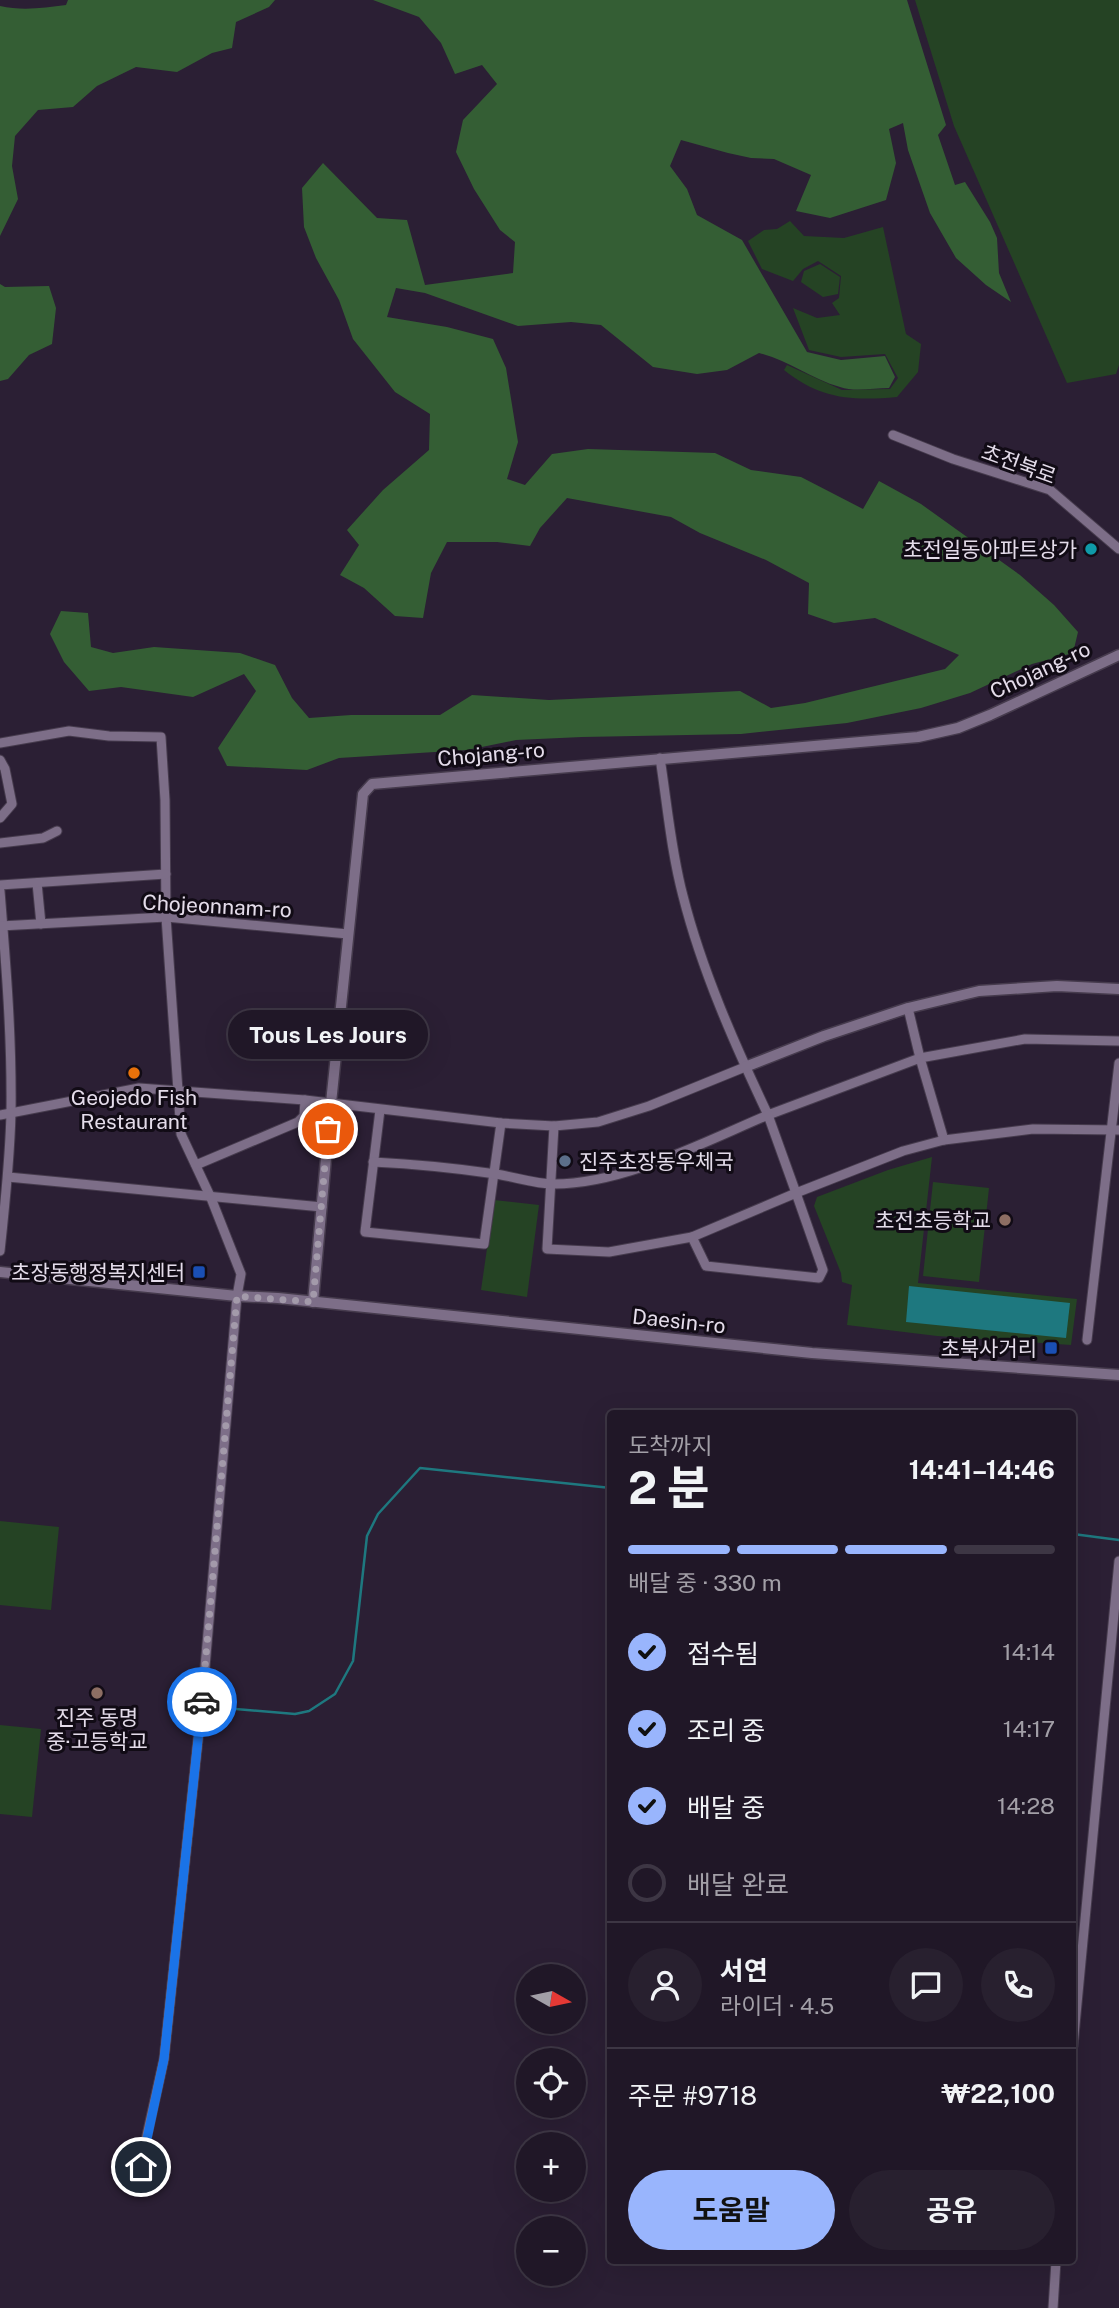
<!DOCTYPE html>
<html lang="ko">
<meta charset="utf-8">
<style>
body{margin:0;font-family:"Public Sans","Noto Sans KR",sans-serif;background:#28202f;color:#f1f3f6;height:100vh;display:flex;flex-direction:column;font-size:26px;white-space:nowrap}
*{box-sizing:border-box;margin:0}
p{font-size:23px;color:#a29fa7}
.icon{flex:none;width:38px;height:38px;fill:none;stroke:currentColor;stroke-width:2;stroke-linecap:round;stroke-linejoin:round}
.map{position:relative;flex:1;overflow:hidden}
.side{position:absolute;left:607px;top:1410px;width:469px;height:854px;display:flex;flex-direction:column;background:#201727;border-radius:7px;box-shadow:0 7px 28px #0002,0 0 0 2px #3d3644}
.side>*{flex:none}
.needle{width:46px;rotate:99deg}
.fabs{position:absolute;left:516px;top:1964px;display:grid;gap:14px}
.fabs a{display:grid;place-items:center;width:70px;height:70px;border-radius:50%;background:#201727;box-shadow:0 7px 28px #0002,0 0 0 2px #3d3644;font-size:35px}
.pin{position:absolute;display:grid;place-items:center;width:60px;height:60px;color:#fff;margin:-30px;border:4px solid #fff;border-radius:50%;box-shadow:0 2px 7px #0007}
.courier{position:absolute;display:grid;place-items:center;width:70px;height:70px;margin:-35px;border:5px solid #1a73e8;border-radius:50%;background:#fff;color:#222;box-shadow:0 2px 9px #0007}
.bubble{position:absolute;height:49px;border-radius:24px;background:#201727;box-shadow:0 7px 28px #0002,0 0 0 2px #3d3644;font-size:23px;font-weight:700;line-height:49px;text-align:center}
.summary em{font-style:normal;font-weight:700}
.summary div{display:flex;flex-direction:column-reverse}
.summary{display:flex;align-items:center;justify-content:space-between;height:119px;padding:0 21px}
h1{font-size:46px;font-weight:700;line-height:52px}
.bar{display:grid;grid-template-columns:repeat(4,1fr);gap:10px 7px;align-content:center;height:84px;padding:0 21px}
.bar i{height:9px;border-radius:5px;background:#3d3644}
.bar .selected{background:#99b5fd}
.bar p{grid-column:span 4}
.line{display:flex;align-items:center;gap:18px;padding:0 21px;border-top:2px solid #3d3644}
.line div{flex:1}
.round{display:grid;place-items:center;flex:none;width:74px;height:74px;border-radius:37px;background:#28202f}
ol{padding:0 21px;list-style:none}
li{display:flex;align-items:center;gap:21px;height:77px}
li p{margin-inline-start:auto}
li .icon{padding:7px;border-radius:50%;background:#99b5fd;color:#111;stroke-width:4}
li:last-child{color:#a29fa7}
li i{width:38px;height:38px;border:4px solid #3d3644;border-radius:50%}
.action{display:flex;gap:14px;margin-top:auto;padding:14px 21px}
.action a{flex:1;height:80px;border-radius:42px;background:#99b5fd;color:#111;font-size:28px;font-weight:700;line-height:80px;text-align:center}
.action a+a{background:#28202f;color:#f1f3f6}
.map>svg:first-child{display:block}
.green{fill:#254324}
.forest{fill:#345e34}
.water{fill:#1e787f}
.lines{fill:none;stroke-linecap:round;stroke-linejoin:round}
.stream{stroke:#1e787f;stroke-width:2.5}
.minor-casing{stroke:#463b4d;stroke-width:11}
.tertiary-casing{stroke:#463b4d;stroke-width:13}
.minor{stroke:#7d6e88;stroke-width:9}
.tertiary{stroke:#7d6e88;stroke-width:10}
.done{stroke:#a39aaa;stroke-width:7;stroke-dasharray:0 12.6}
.route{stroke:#1a73e8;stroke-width:9}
.culture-dot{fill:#0f9aa8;stroke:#110b15;stroke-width:2.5}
.food-dot{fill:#e8710a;stroke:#110b15;stroke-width:2.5}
.service-dot{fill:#5c6f8a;stroke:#110b15;stroke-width:2.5}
.education-dot{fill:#8d6e63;stroke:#110b15;stroke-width:2.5}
.transit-dot{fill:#1a4fb4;stroke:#110b15;stroke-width:2.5}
.labels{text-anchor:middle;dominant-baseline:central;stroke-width:6;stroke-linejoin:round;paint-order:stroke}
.street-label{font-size:21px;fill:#e4dcea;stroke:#110b15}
.poi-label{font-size:21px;fill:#e4dcea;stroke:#110b15;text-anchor:end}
</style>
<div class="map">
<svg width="1119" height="2308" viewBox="0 0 1119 2308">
<rect width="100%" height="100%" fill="#2b1f34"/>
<g class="green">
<path d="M915,0H1119V365L1116,374L1067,383L954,126Z"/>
<path d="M790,221L804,236L844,238L883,227L906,334L921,344L918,372L897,397C851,401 820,399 784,370L787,365L842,390L890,389L898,378L885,354L841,357L809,350L793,308L817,318L840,315L832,303L839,298L841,276L818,261L803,269L793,281L762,269L748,241L764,230L777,229Z"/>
<path d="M820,264L840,277L838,294L823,297L801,282L804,271Z"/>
<path d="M932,1157L918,1283L1077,1299L1071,1345L937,1336L847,1325L852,1285L842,1282L841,1273L814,1206L817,1197L888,1170Z"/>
<path d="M933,1182L989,1188L979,1282L923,1276Z"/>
<path d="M494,1200L539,1205L527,1297L481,1290Z"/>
<path d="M0,1521L59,1527L51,1610L0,1605Z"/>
<path d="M0,1725L41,1729L32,1817L0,1814Z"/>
</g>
<g class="forest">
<path d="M68,0H275L269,7L236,22L232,48L212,53L177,72L136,67L97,86L73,107L38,110L15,136L12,166L18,199L0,236V6C22,11 44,8 66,5Z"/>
<path d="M373,0H907L946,125L938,135L955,185L965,182L990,222L997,238L999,273L1011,302L986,285L956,258L930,213L908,150L903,123L889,129L896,163L886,200L830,218L796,211L811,175L774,159L751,158L728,153L681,140L670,166L687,189L697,215L742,240L807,352L841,360L885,356L895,377L889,388C874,388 854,392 840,387C811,379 788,360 759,353L727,370L697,374L653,367L601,325L571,322L518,326L425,293L396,288L387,317L447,327L493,339L506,368L518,442L507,479L525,485L552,454L588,449L715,453L751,470L801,477L863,509L879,481L921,504L1020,575L1054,605L1078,632L1073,653L1032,664L970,693L921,708L847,723L741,734L582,737L516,740L467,750L339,758L307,770L227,766L218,748L256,691L244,674L193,697L121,687L89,691L64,662L50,634L61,611L88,613L91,647L113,653L154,647L240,653L275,665L292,698L309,718L351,715H440L472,695L549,700L740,691L771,708L805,703L945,669L959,655L875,618L834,623L808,614L809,583L766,560L700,533L671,517L567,498L540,528L530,546L497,542H447L431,573L423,618L395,616L364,588L340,575L359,545L347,530L383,490L429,450L430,414L395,392L353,339L339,300L316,258L304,227L302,188L323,163L377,218L407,220L425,285L513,273L515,242L500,230L474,189L456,152L463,120L497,84L482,65L455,74L441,43L419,17Z"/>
<path d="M0,284L5,287L49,286L56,308L52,344L29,355L8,379L0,381Z"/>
</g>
<path class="water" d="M909,1286L1070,1303L1066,1338L906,1322Z"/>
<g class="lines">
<g class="stream">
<path d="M1073,1534L1119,1540"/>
<path d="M212,1707L295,1714L309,1711L335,1694L353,1661L367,1536L378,1514L420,1468L611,1488"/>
</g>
<g class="minor-casing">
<g id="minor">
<path d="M893,435L953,459L1050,490L1119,549"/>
<path d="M0,743L69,731L109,736L161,737L165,800L166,917L181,1134L211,1198L241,1274L237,1296L202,1702L164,2059L140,2167"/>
<path d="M660,758C667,803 671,851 683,896C702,971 735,1045 768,1115L920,1058L908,1008"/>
<path d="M0,760L5,769L12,804L0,818"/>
<path d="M0,843L43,838L57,831"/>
<path d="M37,883L41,924"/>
<path d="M0,885L166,874"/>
<path d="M0,891C6,965 12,1038 11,1112C10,1159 5,1205 0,1251"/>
<path d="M0,926L166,917L348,934"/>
<path d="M380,1110L365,1232L484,1244L501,1123"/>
<path d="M0,1115L139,1088L305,1100L501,1123L554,1126L598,1122L649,1106L745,1067"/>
<path d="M554,1126L547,1249L609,1252L692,1237"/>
<path d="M944,1140L920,1058L1025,1039L1119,1041"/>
<path d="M373,1162C414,1164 455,1168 496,1174C515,1177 535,1184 554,1184C624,1184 704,1142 768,1115L796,1193L903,1151L944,1140L1033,1129L1119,1130"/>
<path d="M196,1165L298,1122L304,1116L305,1100"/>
<path d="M8,1177L322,1207"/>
<path d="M796,1193L823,1270L819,1278L706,1266L692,1237Z"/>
<path d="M1087,1340L1119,1063"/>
<path d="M1073,2046L1119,1561"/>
<path d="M1053,2308L1056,2261"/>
</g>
</g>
<g class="tertiary-casing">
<g id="tertiary">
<path d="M745,1067L824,1036L908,1008L979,991L1057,986L1119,989"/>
<path d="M0,1272L237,1296L278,1298L812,1353L1119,1375"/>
<path d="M313,1302L331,1103L363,794L372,784L918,737L958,728L990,715L1119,655"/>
</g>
</g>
<use href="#minor" class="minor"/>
<use href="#tertiary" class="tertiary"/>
</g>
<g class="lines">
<path class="done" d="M202,1702L237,1296L313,1302L328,1129"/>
<path class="route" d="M141,2167L164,2059L202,1702"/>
</g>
<circle class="culture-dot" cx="1091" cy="549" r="7"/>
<circle class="food-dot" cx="134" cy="1073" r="7"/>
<circle class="service-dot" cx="565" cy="1161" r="7"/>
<g class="education-dot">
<circle cx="1005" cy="1220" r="7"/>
<circle cx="97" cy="1693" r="7"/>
</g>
<g class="transit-dot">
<rect x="192" y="1265" width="14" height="14" rx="3.5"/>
<rect x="1044" y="1341" width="14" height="14" rx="3.5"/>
</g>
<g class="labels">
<g class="street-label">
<text transform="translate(1019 464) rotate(20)">초전북로</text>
<text transform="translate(1040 670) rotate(-25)">Chojang-ro</text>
<text transform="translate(491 754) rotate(-5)">Chojang-ro</text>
<text transform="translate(217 906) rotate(3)">Chojeonnam-ro</text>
<text transform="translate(679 1321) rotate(6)">Daesin-ro</text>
</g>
<g class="poi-label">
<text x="1077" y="549">초전일동아파트상가</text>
<text x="134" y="1097" text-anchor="middle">Geojedo Fish<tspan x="134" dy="24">Restaurant</tspan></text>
<text x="579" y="1161" text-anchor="start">진주초장동우체국</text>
<text x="991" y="1220">초전초등학교</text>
<text x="185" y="1272">초장동행정복지센터</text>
<text x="1037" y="1348">초북사거리</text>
<text x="97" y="1717" text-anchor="middle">진주 동명<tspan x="97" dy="24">중·고등학교</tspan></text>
</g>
</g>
</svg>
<div class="fabs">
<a><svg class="needle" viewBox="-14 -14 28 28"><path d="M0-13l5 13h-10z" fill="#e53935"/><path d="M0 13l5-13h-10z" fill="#a29fa7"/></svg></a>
<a><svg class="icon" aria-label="locate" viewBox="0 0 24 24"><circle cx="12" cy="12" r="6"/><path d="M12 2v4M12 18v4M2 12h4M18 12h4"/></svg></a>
<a>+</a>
<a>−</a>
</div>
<div class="pin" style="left:328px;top:1129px;background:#ea580c"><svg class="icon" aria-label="bag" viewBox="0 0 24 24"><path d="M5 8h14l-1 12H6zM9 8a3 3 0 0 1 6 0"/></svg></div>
<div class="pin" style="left:141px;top:2167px;background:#1f2937"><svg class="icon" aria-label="home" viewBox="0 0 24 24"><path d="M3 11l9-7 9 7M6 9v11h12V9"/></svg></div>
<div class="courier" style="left:202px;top:1702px"><svg class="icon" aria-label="car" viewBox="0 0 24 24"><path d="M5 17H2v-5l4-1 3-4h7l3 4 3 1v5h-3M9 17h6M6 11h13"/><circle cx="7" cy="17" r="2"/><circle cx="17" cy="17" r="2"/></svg></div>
<div class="bubble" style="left:228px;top:1010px;width:200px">Tous Les Jours</div>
<section class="side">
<div class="summary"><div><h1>2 분</h1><p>도착까지</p></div><em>14:41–14:46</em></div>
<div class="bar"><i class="selected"></i><i class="selected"></i><i class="selected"></i><i></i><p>배달 중 · 330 m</p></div>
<ol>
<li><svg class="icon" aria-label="check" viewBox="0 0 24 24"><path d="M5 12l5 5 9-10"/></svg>접수됨<p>14:14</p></li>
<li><svg class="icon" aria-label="check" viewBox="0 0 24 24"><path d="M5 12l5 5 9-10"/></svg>조리 중<p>14:17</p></li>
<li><svg class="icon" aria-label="check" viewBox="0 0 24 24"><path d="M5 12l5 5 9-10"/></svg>배달 중<p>14:28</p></li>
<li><i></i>배달 완료</li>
</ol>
<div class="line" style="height:126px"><a class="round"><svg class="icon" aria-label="person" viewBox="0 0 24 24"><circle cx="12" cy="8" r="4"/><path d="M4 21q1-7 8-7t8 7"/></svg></a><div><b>서연</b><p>라이더 · 4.5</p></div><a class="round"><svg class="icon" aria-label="chat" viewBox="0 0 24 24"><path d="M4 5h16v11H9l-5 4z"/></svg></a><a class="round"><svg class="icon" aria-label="phone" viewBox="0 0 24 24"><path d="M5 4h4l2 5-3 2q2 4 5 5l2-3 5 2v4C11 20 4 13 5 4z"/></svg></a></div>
<div class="line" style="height:91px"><div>주문 #9718</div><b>₩22,100</b></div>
<div class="action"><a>도움말</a><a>공유</a></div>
</section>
</div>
